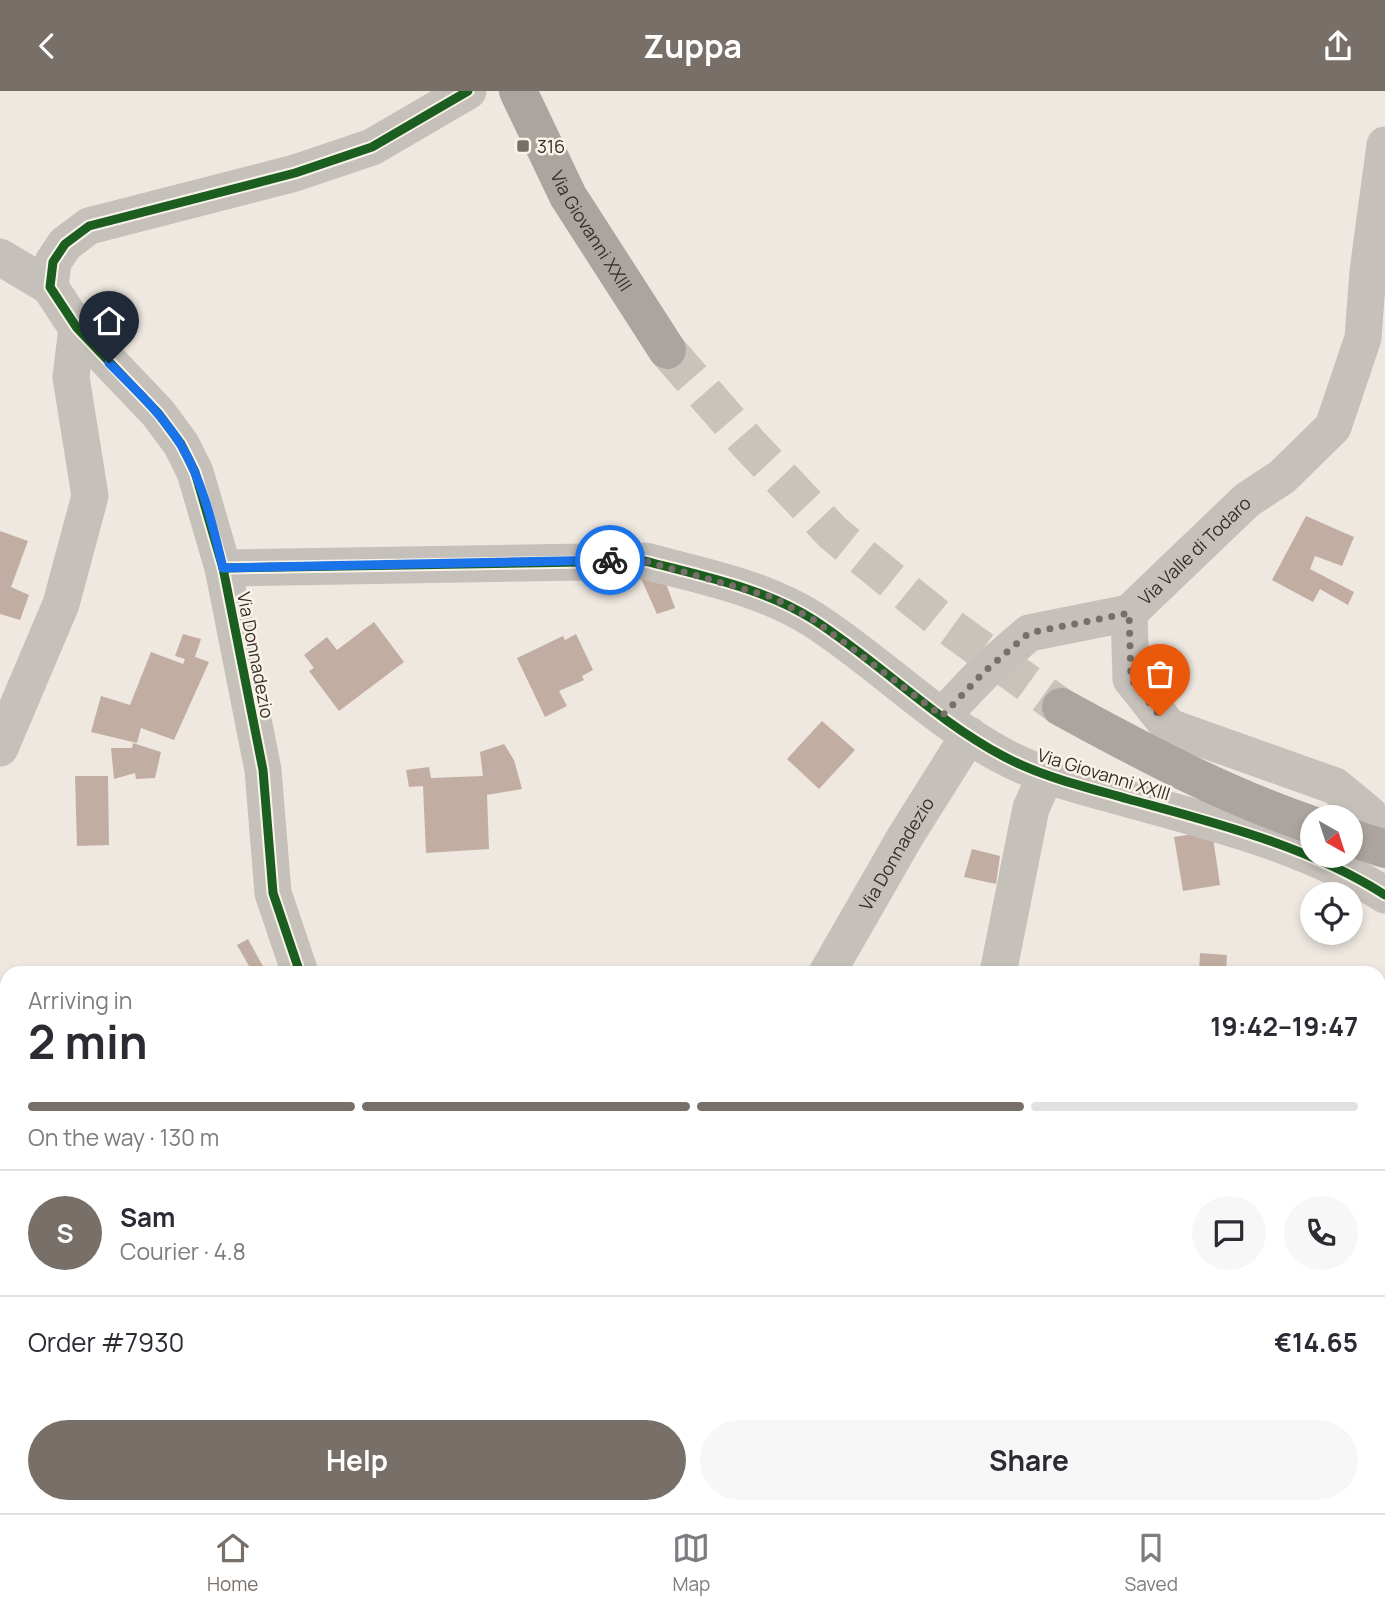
<!DOCTYPE html>
<meta charset="utf-8">
<style>
body{margin:0;font-family:Manrope,sans-serif;background:#f7f7f7;color:#2b2b33;height:100vh;display:flex;flex-direction:column;font-size:26px;white-space:nowrap}
*{box-sizing:border-box;margin:0}
p{font-size:23px;color:#7c7c81}
.icon{flex:none;width:38px;height:38px;fill:none;stroke:currentColor;stroke-width:2;stroke-linecap:round;stroke-linejoin:round}
.map{position:relative;flex:1;overflow:hidden}
.panel{position:absolute;left:0px;top:875px;width:1386px;height:548px;display:flex;flex-direction:column;background:#fff;border-radius:21px 21px 0 0;box-shadow:0 4px 10px #0003}
.panel>*{flex:none}
.needle{width:46px;rotate:141deg}
.controls{position:absolute;left:1300px;top:714px;display:grid;gap:14px}
.controls a{display:grid;place-items:center;width:63px;height:63px;border-radius:50%;background:#fff;box-shadow:0 4px 10px #0003;font-size:35px}
.pin{position:absolute;display:grid;place-items:center;width:60px;height:60px;color:#fff;margin:-72px -30px;border-radius:50% 50% 50% 0;rotate:-45deg;box-shadow:0 0 7px #0007}
.pin .icon{rotate:45deg}
.courier{position:absolute;display:grid;place-items:center;width:70px;height:70px;margin:-35px;border:5px solid #1a73e8;border-radius:50%;background:#fff;color:#222;box-shadow:0 2px 9px #0007}
.head em{font-style:normal;font-weight:700}
.head div{display:flex;flex-direction:column-reverse}
.head{display:flex;align-items:center;justify-content:space-between;height:119px;padding:0 28px}
h1{font-size:46px;font-weight:700;line-height:52px}
.bar{display:grid;grid-template-columns:repeat(4,1fr);gap:10px 7px;align-content:center;height:84px;padding:0 28px}
.bar i{height:9px;border-radius:5px;background:#e1e1e2}
.bar .active{background:#786f69}
.bar p{grid-column:span 4}
.line{display:flex;align-items:center;gap:18px;padding:0 28px;border-top:2px solid #e1e1e2}
.line div{flex:1}
.round{display:grid;place-items:center;flex:none;width:74px;height:74px;border-radius:37px;background:#f7f7f7}
.cta{display:flex;gap:14px;margin-top:auto;padding:14px 28px}
.cta a{flex:1;height:80px;border-radius:42px;background:#786f69;color:#fff;font-size:28px;font-weight:700;line-height:80px;text-align:center}
.cta a+a{background:#f7f7f7;color:#2b2b33}
header{display:flex;justify-content:space-between;align-items:center;height:91px;padding:0 28px;background:#786f69;color:#fff;font-size:32px;font-weight:700}
.tabs{display:flex;justify-content:space-around;align-items:center;height:98px;border-top:2px solid #e1e1e2;background:#fff;font-size:19px;color:#7c7c81}
.tabs a{display:grid;justify-items:center;gap:4px}
.tabs .active{color:#786f69}
.map>svg:first-child{display:block}
.building{fill:#c2ada2}
.lines{fill:none;stroke-linecap:round;stroke-linejoin:round}
.major-tunnel{stroke:#cac3bc;stroke-width:38;stroke-dasharray:38 19;stroke-linecap:butt}
.minor{stroke:#c6c0ba;stroke-width:37}
.major{stroke:#aca59f;stroke-width:38}
.cycleway-casing{stroke:#faf3e9;stroke-width:13}
.cycleway{stroke:#1b5e20;stroke-width:9}
.done{stroke:#786f69;stroke-width:7;stroke-dasharray:0 12.6}
.route{stroke:#1a73e8;stroke-width:9}
.poi-dot{fill:#786f69;stroke:#faf3e9;stroke-width:2.5}
.labels{text-anchor:middle;dominant-baseline:central;stroke-width:5;stroke-linejoin:round;paint-order:stroke}
.poi-label{font-size:18px;fill:#382e28;stroke:#faf3e9;text-anchor:start}
.street-label{font-size:18px;fill:#382e28;stroke:#faf3e9}
</style>
<header><svg class="icon" aria-label="back" viewBox="0 0 24 24"><path d="M15 5l-7 7 7 7"/></svg>Zuppa<svg class="icon" aria-label="share" viewBox="0 0 24 24"><path d="M12 15V3M7 8l5-5 5 5M5 13v7h14v-7"/></svg></header>
<div class="map">
<svg width="1385" height="1422" viewBox="0 0 1385 1422">
<rect width="100%" height="100%" fill="#eee8e1"/>
<g class="building">
<path d="M1306,425L1354,446L1342,475L1315,465L1310,478L1354,501L1348,514L1320,498L1313,511L1272,489Z"/>
<path d="M0,440L28,450L11,496L29,504L20,529L0,523Z"/>
<path d="M639,483L664,487L675,517L657,523Z"/>
<path d="M374,531L404,571L339,620L309,580L314,577L304,564L327,546L337,559Z"/>
<path d="M183,543L201,548L195,566L209,571L174,649L141,637L137,652L91,641L101,605L130,614L151,561L183,573L185,568L175,565Z"/>
<path d="M576,543L593,579L582,585L584,589L559,600L567,615L545,626L517,567L563,545L565,549Z"/>
<path d="M822,630L855,659L819,698L787,668Z"/>
<path d="M133,652L161,661L155,687L136,688L135,682L114,688L111,657H132Z"/>
<path d="M504,653L514,669L522,698L487,704L489,758L426,762L423,695L409,696L406,679L429,676L431,687L483,685L480,661Z"/>
<path d="M75,685H108L109,754L77,755Z"/>
<path d="M1212,740L1220,794L1183,800L1174,746Z"/>
<path d="M972,758L1000,765L996,793L964,786Z"/>
<path d="M248,848L265,879L260,882H253L237,854Z"/>
<path d="M1200,862L1227,864L1226,882H1199Z"/>
<path d="M1385,902V966L1379,969V905Z"/>
<path d="M43,1416H65L67,1422H45Z"/>
<path d="M591,1416H631L622,1422H596Z"/>
</g>
<g class="lines">
<path class="major-tunnel" d="M667,259L748,352L833,442L943,531L1061,616"/>
<g class="minor">
<path d="M0,166L50,196"/>
<path d="M223,477L645,470C702,485 764,497 814,529C879,571 935,629 1003,665C1042,686 1086,696 1128,708C1215,732 1309,755 1385,804"/>
<path d="M942,625L984,581L1029,542L1129,522"/>
<path d="M0,657L61,513L90,405L71,286L77,237"/>
<path id="s1" d="M1381,757L1369,723L1335,695L1169,636L1131,588L1129,522L1247,409L1282,386L1333,336L1363,247L1368,180L1385,54"/>
<path d="M300,882L273,802L263,679L223,477L195,381L181,353L158,322L77,237L50,196L53,171L65,153L89,135L295,82L372,56L468,0"/>
<path id="s2" d="M827,882L905,746L969,644"/>
<path d="M998,882L1031,717L1046,684"/>
<path d="M0,1281L7,1276"/>
<path d="M414,1416V1422"/>
</g>
<g class="major">
<path id="s3" d="M518,0L568,105L667,259"/>
<path d="M1061,616C1143,661 1224,704 1312,734"/>
<path d="M1351,747L1385,758"/>
</g>
<g class="cycleway-casing">
<g id="cycleway">
<path d="M223,477L645,470C702,485 764,497 814,529C879,571 935,629 1003,665C1042,686 1086,696 1128,708C1215,732 1309,755 1385,804"/>
<path d="M300,882L273,802L263,679L223,477L195,381L181,353L158,322L77,237L50,196L53,171L65,153L89,135L295,82L372,56L468,0"/>
</g>
</g>
<use href="#cycleway" class="cycleway"/>
</g>
<g class="lines">
<path class="done" d="M610,469L645,470L772,506L814,529L942,625L984,581L1029,542L1129,522L1131,588L1160,625"/>
<path class="route" d="M109,272C135,298 162,323 181,354C203,391 213,435 223,477L610,469"/>
</g>
<rect class="poi-dot" x="516" y="48" width="14" height="14" rx="3.5"/>
<g class="labels">
<g class="poi-label">
<text x="537" y="55">316</text>
</g>
<g class="street-label">
<text stroke="none"><textPath href="#s3" startOffset="158">Via Giovanni XXIII</textPath></text>
<text stroke="none"><textPath href="#s1" startOffset="474">Via Valle di Todaro</textPath></text>
<text transform="translate(256 564) rotate(79)">Via Donnadezio</text>
<text transform="translate(1104 683) rotate(17)">Via Giovanni XXIII</text>
<text stroke="none"><textPath href="#s2" startOffset="138">Via Donnadezio</textPath></text>
</g>
</g>
</svg>
<div class="controls">
<a><svg class="needle" viewBox="-14 -14 28 28"><path d="M0-13l5 13h-10z" fill="#e53935"/><path d="M0 13l5-13h-10z" fill="#7c7c81"/></svg></a>
<a><svg class="icon" aria-label="locate" viewBox="0 0 24 24"><circle cx="12" cy="12" r="6"/><path d="M12 2v4M12 18v4M2 12h4M18 12h4"/></svg></a>
</div>
<div class="pin" style="left:1160px;top:625px;background:#ea580c"><svg class="icon" aria-label="bag" viewBox="0 0 24 24"><path d="M5 8h14l-1 12H6zM9 8a3 3 0 0 1 6 0"/></svg></div>
<div class="pin" style="left:109px;top:272px;background:#1f2937"><svg class="icon" aria-label="home" viewBox="0 0 24 24"><path d="M3 11l9-7 9 7M6 9v11h12V9"/></svg></div>
<div class="courier" style="left:610px;top:469px"><svg class="icon" aria-label="bike" viewBox="0 0 24 24"><circle cx="6" cy="16" r="4"/><circle cx="18" cy="16" r="4"/><path d="M6 16l4-8h5l3 8M10 8l3 8H6M13 5h3"/></svg></div>
<section class="panel">
<div class="head"><div><h1>2 min</h1><p>Arriving in</p></div><em>19:42–19:47</em></div>
<div class="bar"><i class="active"></i><i class="active"></i><i class="active"></i><i></i><p>On the way · 130 m</p></div>
<div class="line" style="height:126px"><b class="round" style="background:#786f69;color:#fff">S</b><div><b>Sam</b><p>Courier · 4.8</p></div><a class="round"><svg class="icon" aria-label="chat" viewBox="0 0 24 24"><path d="M4 5h16v11H9l-5 4z"/></svg></a><a class="round"><svg class="icon" aria-label="phone" viewBox="0 0 24 24"><path d="M5 4h4l2 5-3 2q2 4 5 5l2-3 5 2v4C11 20 4 13 5 4z"/></svg></a></div>
<div class="line" style="height:91px"><div>Order #7930</div><b>€14.65</b></div>
<div class="cta"><a>Help</a><a>Share</a></div>
</section>
</div>
<nav class="tabs">
<a class="active"><svg class="icon" aria-label="home" viewBox="0 0 24 24"><path d="M3 11l9-7 9 7M6 9v11h12V9"/></svg>Home</a>
<a><svg class="icon" aria-label="map" viewBox="0 0 24 24"><path d="M3 6l6-2 6 2 6-2v14l-6 2-6-2-6 2zM9 4v14M15 6v14"/></svg>Map</a>
<a><svg class="icon" aria-label="saved" viewBox="0 0 24 24"><path d="M7 4h10v16l-5-4-5 4z"/></svg>Saved</a>
</nav>
